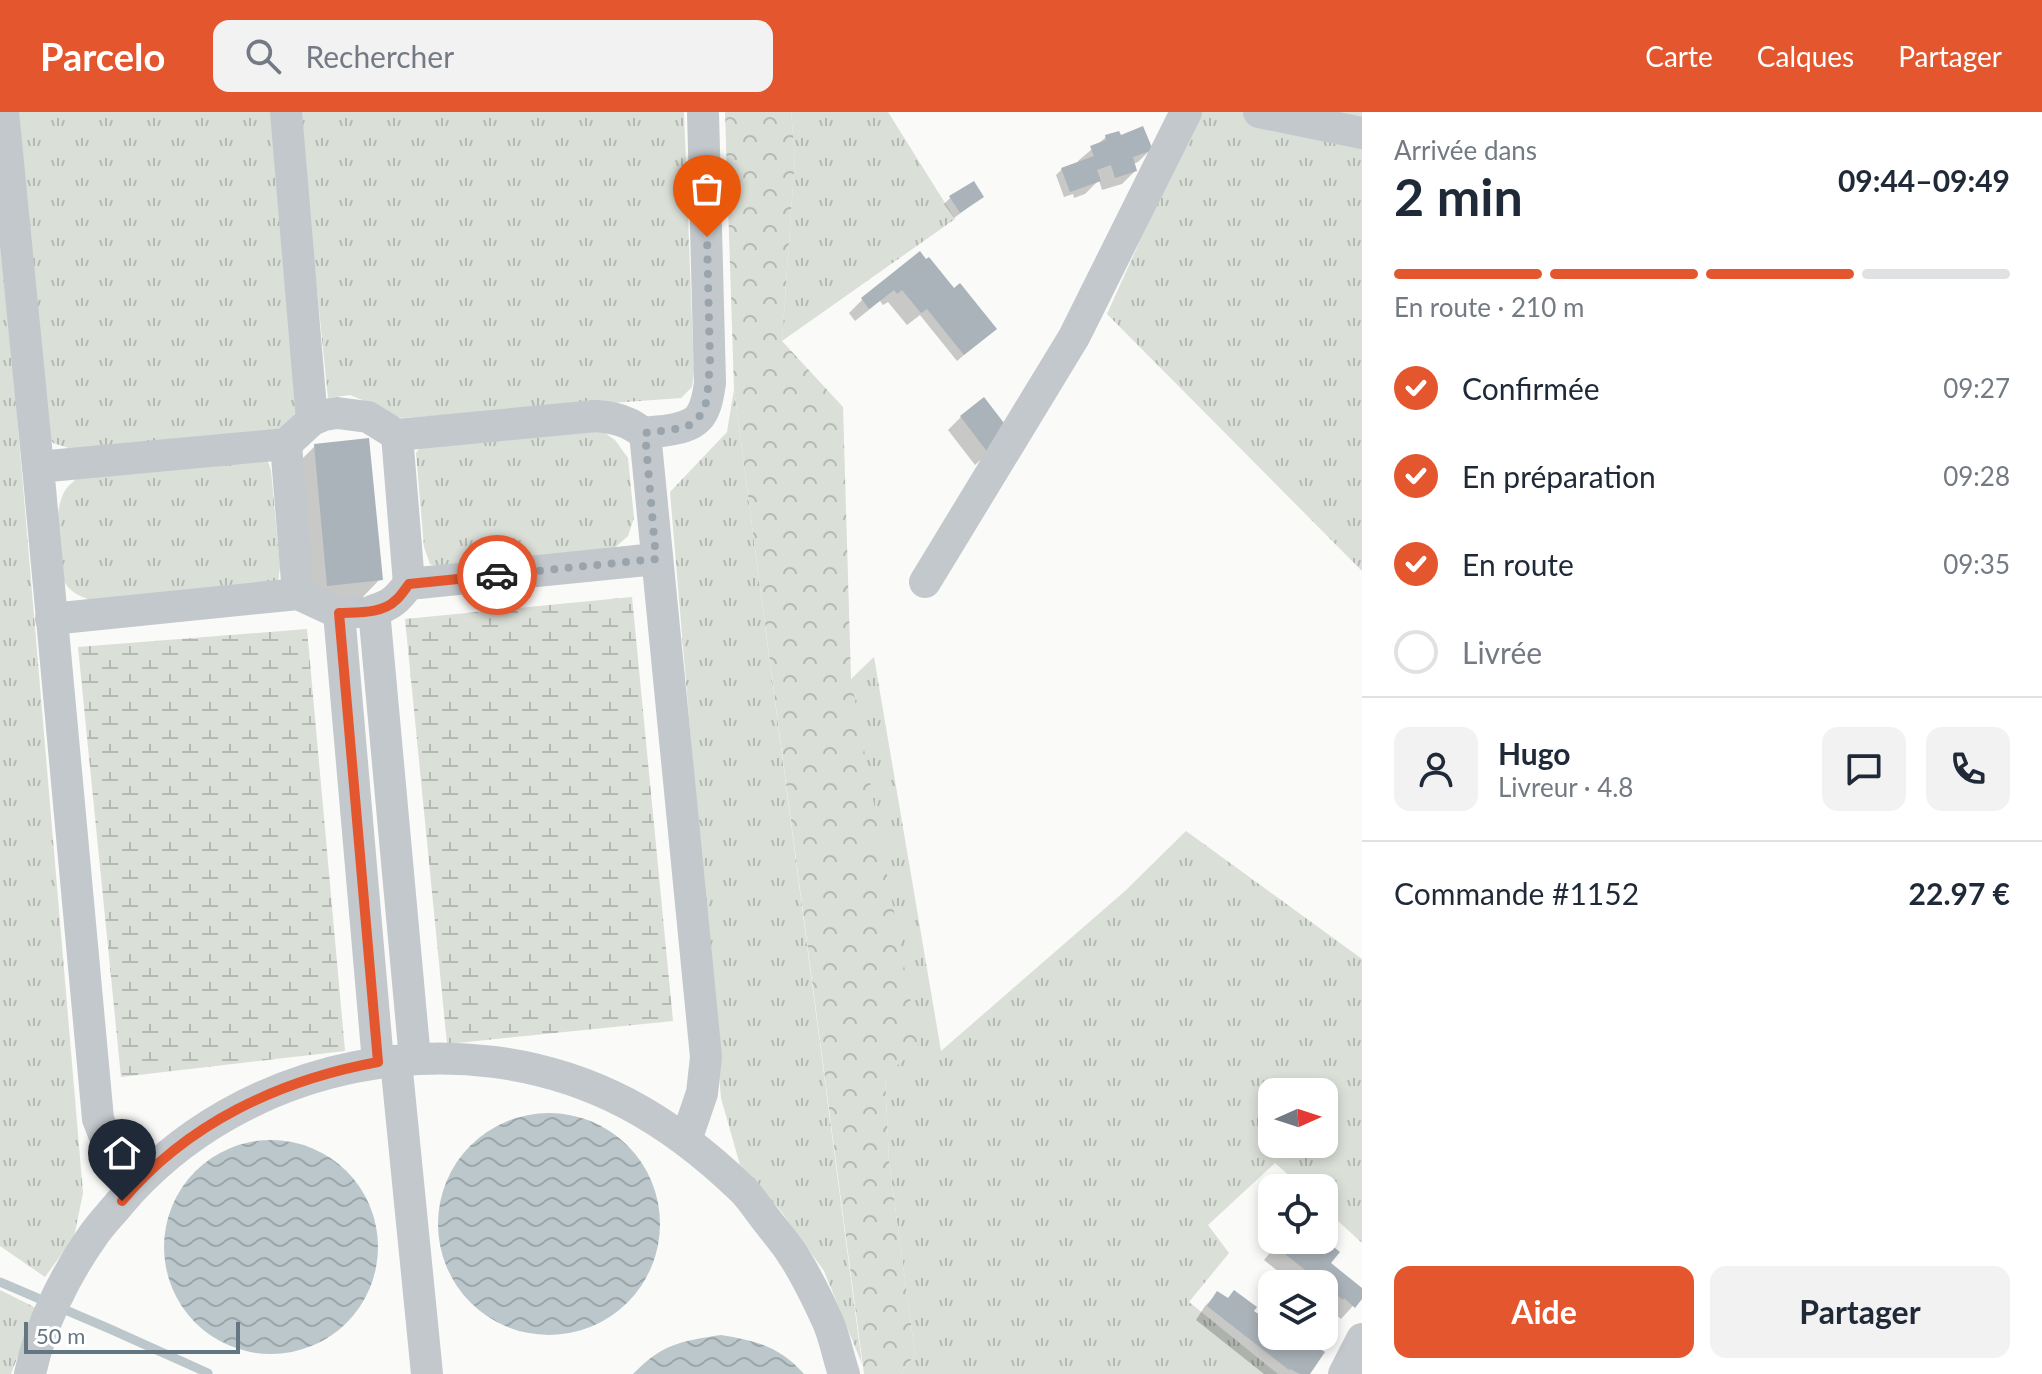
<!DOCTYPE html>
<html lang="fr">
<meta charset="utf-8">
<style>
body{margin:0;font-family:Lato,sans-serif;background:#f2f2f3;color:#1f2937;height:100vh;display:flex;flex-direction:column;font-size:30px;white-space:nowrap}
*{box-sizing:border-box;margin:0}
p{font-size:26px;color:#747a83}
.icon{flex:none;width:44px;height:44px;fill:none;stroke:currentColor;stroke-width:2;stroke-linecap:round;stroke-linejoin:round}
.map{position:relative;flex:1;overflow:hidden}
.drawer{display:flex;flex-direction:column;background:#fff;width:680px}
.drawer>*{flex:none}
.needle{width:52px;rotate:87deg}
.fabs{position:absolute;left:1258px;top:966px;display:grid;gap:16px}
.fabs a{display:grid;place-items:center;width:80px;height:80px;border-radius:16px;background:#fff;box-shadow:0 4px 12px #0003;font-size:40px}
.scale{position:absolute;left:24px;bottom:20px;width:216px;box-sizing:border-box;padding-left:8px;border:4px solid #657683;border-top:0;font-size:22px;line-height:28px;white-space:nowrap;color:#657683;-webkit-text-stroke:6px #fff;paint-order:stroke}
.pin{position:absolute;display:grid;place-items:center;width:68px;height:68px;color:#fff;margin:-82px -34px;border-radius:50% 50% 50% 0;rotate:-45deg;box-shadow:0 0 8px #0007}
.pin .icon{rotate:45deg}
.courier{position:absolute;display:grid;place-items:center;width:80px;height:80px;margin:-40px;border:6px solid #e4572e;border-radius:50%;background:#fff;color:#222;box-shadow:0 2px 10px #0007}
.summary em{font-style:normal;font-weight:700}
.summary div{display:flex;flex-direction:column-reverse}
.summary{display:flex;align-items:center;justify-content:space-between;height:136px;padding:0 32px}
h1{font-size:52px;font-weight:700;line-height:60px}
.bar{display:grid;grid-template-columns:repeat(4,1fr);gap:12px 8px;align-content:center;height:96px;padding:0 32px}
.bar i{height:10px;border-radius:6px;background:#e0e1e3}
.bar .selected{background:#e4572e}
.bar p{grid-column:span 4}
.line{display:flex;align-items:center;gap:20px;padding:0 32px;border-top:2px solid #e0e1e3}
.line div{flex:1}
.round{display:grid;place-items:center;flex:none;width:84px;height:84px;border-radius:16px;background:#f2f2f3}
ol{padding:0 32px;list-style:none}
li{display:flex;align-items:center;gap:24px;height:88px}
li p{margin-inline-start:auto}
li .icon{padding:8px;border-radius:50%;background:#e4572e;color:#fff;stroke-width:4}
li:last-child{color:#747a83}
li i{width:44px;height:44px;border:4px solid #e0e1e3;border-radius:50%}
.action{display:flex;gap:16px;margin-top:auto;padding:16px 32px}
.action a{flex:1;height:92px;border-radius:16px;background:#e4572e;color:#fff;font-size:32px;font-weight:700;line-height:92px;text-align:center}
.action a+a{background:#f2f2f3;color:#1f2937}
header{display:flex;align-items:center;gap:48px;box-sizing:border-box;height:112px;padding:0 40px;background:#e4572e;color:#fff}
header strong{font-size:38px}
nav{display:flex;gap:44px;margin-inline-start:auto;font-size:28px}
.search{width:560px;height:72px;background:#f2f2f3;display:flex;align-items:center;gap:20px;box-sizing:border-box;padding:0 28px;border-radius:16px;color:#747a83;font-size:30px}
main{display:flex;flex:1;min-height:0}
.map>svg:first-child{display:block}
.grass{fill:url(#grass-tufts);fill-rule:evenodd}
.forest{fill:url(#forest-crowns)}
.wetland{fill:url(#wetland-marsh)}
.water{fill:url(#water-waves)}
.shadow{fill:#0003}
.lines{fill:none;stroke-linecap:round;stroke-linejoin:round}
.stream{stroke:#bbc7cb;stroke-width:9}
.building{fill:#aab3b9}
.minor{stroke:#c3c8cc;stroke-width:32}
.done{stroke:#99a4ac;stroke-width:8;stroke-dasharray:0 14.4}
.route{stroke:#e4572e;stroke-width:10}
</style>
<header>
<strong>Parcelo</strong>
<div class="search"><svg class="icon" aria-label="search" viewBox="0 0 24 24"><circle cx="10" cy="10" r="6"/><path d="M15 15l6 6"/></svg>Rechercher</div>
<nav><a>Carte</a><a>Calques</a><a>Partager</a></nav>
</header>
<main>
<div class="map">
<svg width="1362" height="1262" viewBox="0 0 1362 1262">
<defs>
<pattern id="grass-tufts" width="24" height="20" patternUnits="userSpaceOnUse" patternTransform="scale(2)"><rect width="24" height="20" fill="#dadfd7"/><path d="M3 7l-1-3M5 7V3M7 7l1-3M15 17l-1-3M17 17v-4M19 17l1-3" fill="none" stroke="#b4b9b4"/></pattern>
<pattern id="forest-crowns" width="20" height="18" patternUnits="userSpaceOnUse" patternTransform="scale(2)"><rect width="20" height="18" fill="#dadfd7"/><path d="M2 6a3 3 0 1 1 6 0M12 15a3 3 0 1 1 6 0" fill="none" stroke="#b4b9b4"/></pattern>
<pattern id="wetland-marsh" width="20" height="14" patternUnits="userSpaceOnUse" patternTransform="scale(2)"><rect width="20" height="14" fill="#dadfd7"/><path d="M1 5h8M5 5V1M11 12h8M15 12V8" fill="none" stroke="#b4b9b4"/></pattern>
<pattern id="water-waves" width="16" height="10" patternUnits="userSpaceOnUse" patternTransform="scale(2)"><rect width="16" height="10" fill="#bbc7cb"/><path d="M0 5q4-4 8 0t8 0" fill="none" stroke="#9ca6aa"/></pattern>
</defs>
<rect width="100%" height="100%" fill="#fafaf8"/>
<g class="grass">
<path d="M17,0H276L303,293L274,323L75,338L53,331L42,313Z"/>
<path d="M299,0H684L694,260L692,275L681,286L403,306L387,303L372,292L350,283L328,286Z"/>
<path d="M791,0H888L955,107L782,229L795,45Z"/>
<path d="M1198,0H1362V459L1107,202Z"/>
<path d="M0,103L83,1081L74,1125L45,1165L0,1134Z"/>
<path d="M734,277L862,1252L824,1159L780,1098L740,1053L721,986L670,380L727,320Z"/>
<path d="M595,314L615,328L628,346L634,406L628,424L611,439L441,457L430,452L424,435L416,341L423,332Z"/>
<path d="M266,346L271,358L280,455L278,471L103,491C89,488 73,484 65,471C54,452 53,395 66,377C69,373 75,368 80,364Z"/>
<path d="M874,545L941,939L1125,779L1186,719L1362,847V1131L1324,1096V1076H1303L1275,1051L1208,1113L1229,1141L1189,1190L1278,1262H901L915,1242L889,1050L885,964L851,567ZM1272,980H1324V1032H1272Z"/>
<path d="M0,1178L36,1196L11,1262H0Z"/>
</g>
<path class="forest" d="M725,0H791L795,45L782,229L843,295L851,567L919,935L885,964L889,1050L915,1242L901,1262H864L734,277Z"/>
<g class="wetland">
<path d="M632,485L673,909L447,932L405,507Z"/>
<path d="M307,517L345,939L121,965L78,535Z"/>
</g>
<g class="water">
<circle cx="549" cy="1112" r="111"/>
<circle cx="271" cy="1135" r="107"/>
<path d="M721,1223C756,1229 779,1234 804,1262H633C662,1232 681,1229 721,1223Z"/>
</g>
<g class="shadow">
<path d="M1106,25H1120L1151,37L1138,50L1133,52L1135,59L1122,72L1102,78L1099,68L1085,82L1074,86L1073,82L1064,85L1056,63L1062,57L1079,52L1078,49Z"/>
<path d="M974,71L982,85L954,106L944,92L950,86Z"/>
<path d="M920,142L954,179L994,217L957,249L920,203L907,213L888,190L883,193L880,189L855,209L849,201L862,188Z"/>
<path d="M961,305L1004,315L988,341L975,353L948,318Z"/>
<path d="M315,334L380,467L361,487L308,492L295,354Z"/>
<path d="M1281,1128H1298L1311,1138L1322,1128L1328,1151L1362,1179V1184L1341,1207L1330,1198L1328,1200L1324,1196V1172H1294L1264,1148Z"/>
<path d="M1218,1181L1252,1199L1272,1213V1224H1296L1308,1262H1264L1196,1208L1205,1194Z"/>
</g>
<g class="lines">
<path class="stream" d="M0,1170L110,1217L208,1261"/>
</g>
<g class="building">
<path d="M1143,14L1153,38L1133,45L1137,59L1115,66L1111,53L1097,58L1101,69L1070,80L1061,56L1094,44L1090,34L1106,28L1105,23L1119,19L1121,23Z"/>
<path d="M974,69L984,85L960,101L949,84Z"/>
<path d="M920,139L926,147L929,145L954,176L960,171L997,217L964,243L927,197L921,201L902,178L897,182L894,178L869,197L861,186Z"/>
<path d="M984,285L1007,315L989,342L960,304Z"/>
<path d="M369,326L383,468L327,474L314,332Z"/>
<path d="M1280,1128H1302L1312,1136L1318,1128H1325L1340,1140L1331,1151L1362,1176V1187L1355,1196L1344,1186L1343,1188L1275,1134Z"/>
<path d="M1234,1178L1257,1195L1254,1199L1272,1211V1224H1300L1325,1240L1310,1262H1300L1290,1257L1289,1258L1207,1194L1217,1179L1228,1186Z"/>
</g>
<g class="lines">
<g class="minor">
<path d="M3,0L38,355"/>
<path d="M286,0L312,308"/>
<path d="M1259,0L1362,21"/>
<path d="M645,321L706,945L702,981L686,1028"/>
<path d="M397,323L409,472"/>
<path d="M286,332L298,482"/>
<path d="M925,470L1074,225L1186,0"/>
<path d="M339,501L378,950"/>
<path d="M51,507L298,482L339,501L358,500"/>
<path d="M415,947L374,498C391,494 398,486 409,472L656,447"/>
<path d="M396,949L427,1262"/>
<path d="M137,1071L109,1035L98,1007L38,355L286,332L312,308L324,303L337,301L368,305L397,323L596,304C607,305 617,306 627,311C633,313 638,318 644,320C649,321 657,319 663,319C698,314 705,307 710,271L703,0"/>
<path d="M30,1262C40,1214 64,1165 92,1125C100,1113 110,1103 119,1092C241,948 459,904 626,991C670,1014 708,1044 743,1078C751,1086 758,1097 765,1106C774,1118 783,1128 791,1140C803,1158 819,1190 828,1210C835,1226 838,1245 844,1262"/>
<path d="M1344,1262L1362,1227"/>
</g>
</g>
<g class="lines">
<path class="done" d="M497,463L656,447L645,321L683,316L694,311L702,301L707,288L710,250L707,125"/>
<path class="route" d="M122,1089C187,1011 280,968 378,950L339,501C358,500 382,502 396,488C401,484 405,477 409,472L497,463"/>
</g>
</svg>
<div class="fabs">
<a><svg class="needle" viewBox="-14 -14 28 28"><path d="M0-13l5 13h-10z" fill="#e53935"/><path d="M0 13l5-13h-10z" fill="#747a83"/></svg></a>
<a><svg class="icon" aria-label="locate" viewBox="0 0 24 24"><circle cx="12" cy="12" r="6"/><path d="M12 2v4M12 18v4M2 12h4M18 12h4"/></svg></a>
<a><svg class="icon" aria-label="layers" viewBox="0 0 24 24"><path d="M12 4l9 5-9 5-9-5zM3 14l9 5 9-5"/></svg></a>
</div>
<div class="scale">50 m</div>
<div class="pin" style="left:707px;top:125px;background:#ea580c"><svg class="icon" aria-label="bag" viewBox="0 0 24 24"><path d="M5 8h14l-1 12H6zM9 8a3 3 0 0 1 6 0"/></svg></div>
<div class="pin" style="left:122px;top:1089px;background:#1f2937"><svg class="icon" aria-label="home" viewBox="0 0 24 24"><path d="M3 11l9-7 9 7M6 9v11h12V9"/></svg></div>
<div class="courier" style="left:497px;top:463px"><svg class="icon" aria-label="car" viewBox="0 0 24 24"><path d="M5 17H2v-5l4-1 3-4h7l3 4 3 1v5h-3M9 17h6M6 11h13"/><circle cx="7" cy="17" r="2"/><circle cx="17" cy="17" r="2"/></svg></div>
</div>
<section class="drawer">
<div class="summary"><div><h1>2 min</h1><p>Arrivée dans</p></div><em>09:44–09:49</em></div>
<div class="bar"><i class="selected"></i><i class="selected"></i><i class="selected"></i><i></i><p>En route · 210 m</p></div>
<ol>
<li><svg class="icon" aria-label="check" viewBox="0 0 24 24"><path d="M5 12l5 5 9-10"/></svg>Confirmée<p>09:27</p></li>
<li><svg class="icon" aria-label="check" viewBox="0 0 24 24"><path d="M5 12l5 5 9-10"/></svg>En préparation<p>09:28</p></li>
<li><svg class="icon" aria-label="check" viewBox="0 0 24 24"><path d="M5 12l5 5 9-10"/></svg>En route<p>09:35</p></li>
<li><i></i>Livrée</li>
</ol>
<div class="line" style="height:144px"><a class="round"><svg class="icon" aria-label="person" viewBox="0 0 24 24"><circle cx="12" cy="8" r="4"/><path d="M4 21q1-7 8-7t8 7"/></svg></a><div><b>Hugo</b><p>Livreur · 4.8</p></div><a class="round"><svg class="icon" aria-label="chat" viewBox="0 0 24 24"><path d="M4 5h16v11H9l-5 4z"/></svg></a><a class="round"><svg class="icon" aria-label="phone" viewBox="0 0 24 24"><path d="M5 4h4l2 5-3 2q2 4 5 5l2-3 5 2v4C11 20 4 13 5 4z"/></svg></a></div>
<div class="line" style="height:104px"><div>Commande #1152</div><b>22.97 €</b></div>
<div class="action"><a>Aide</a><a>Partager</a></div>
</section>
</main>
